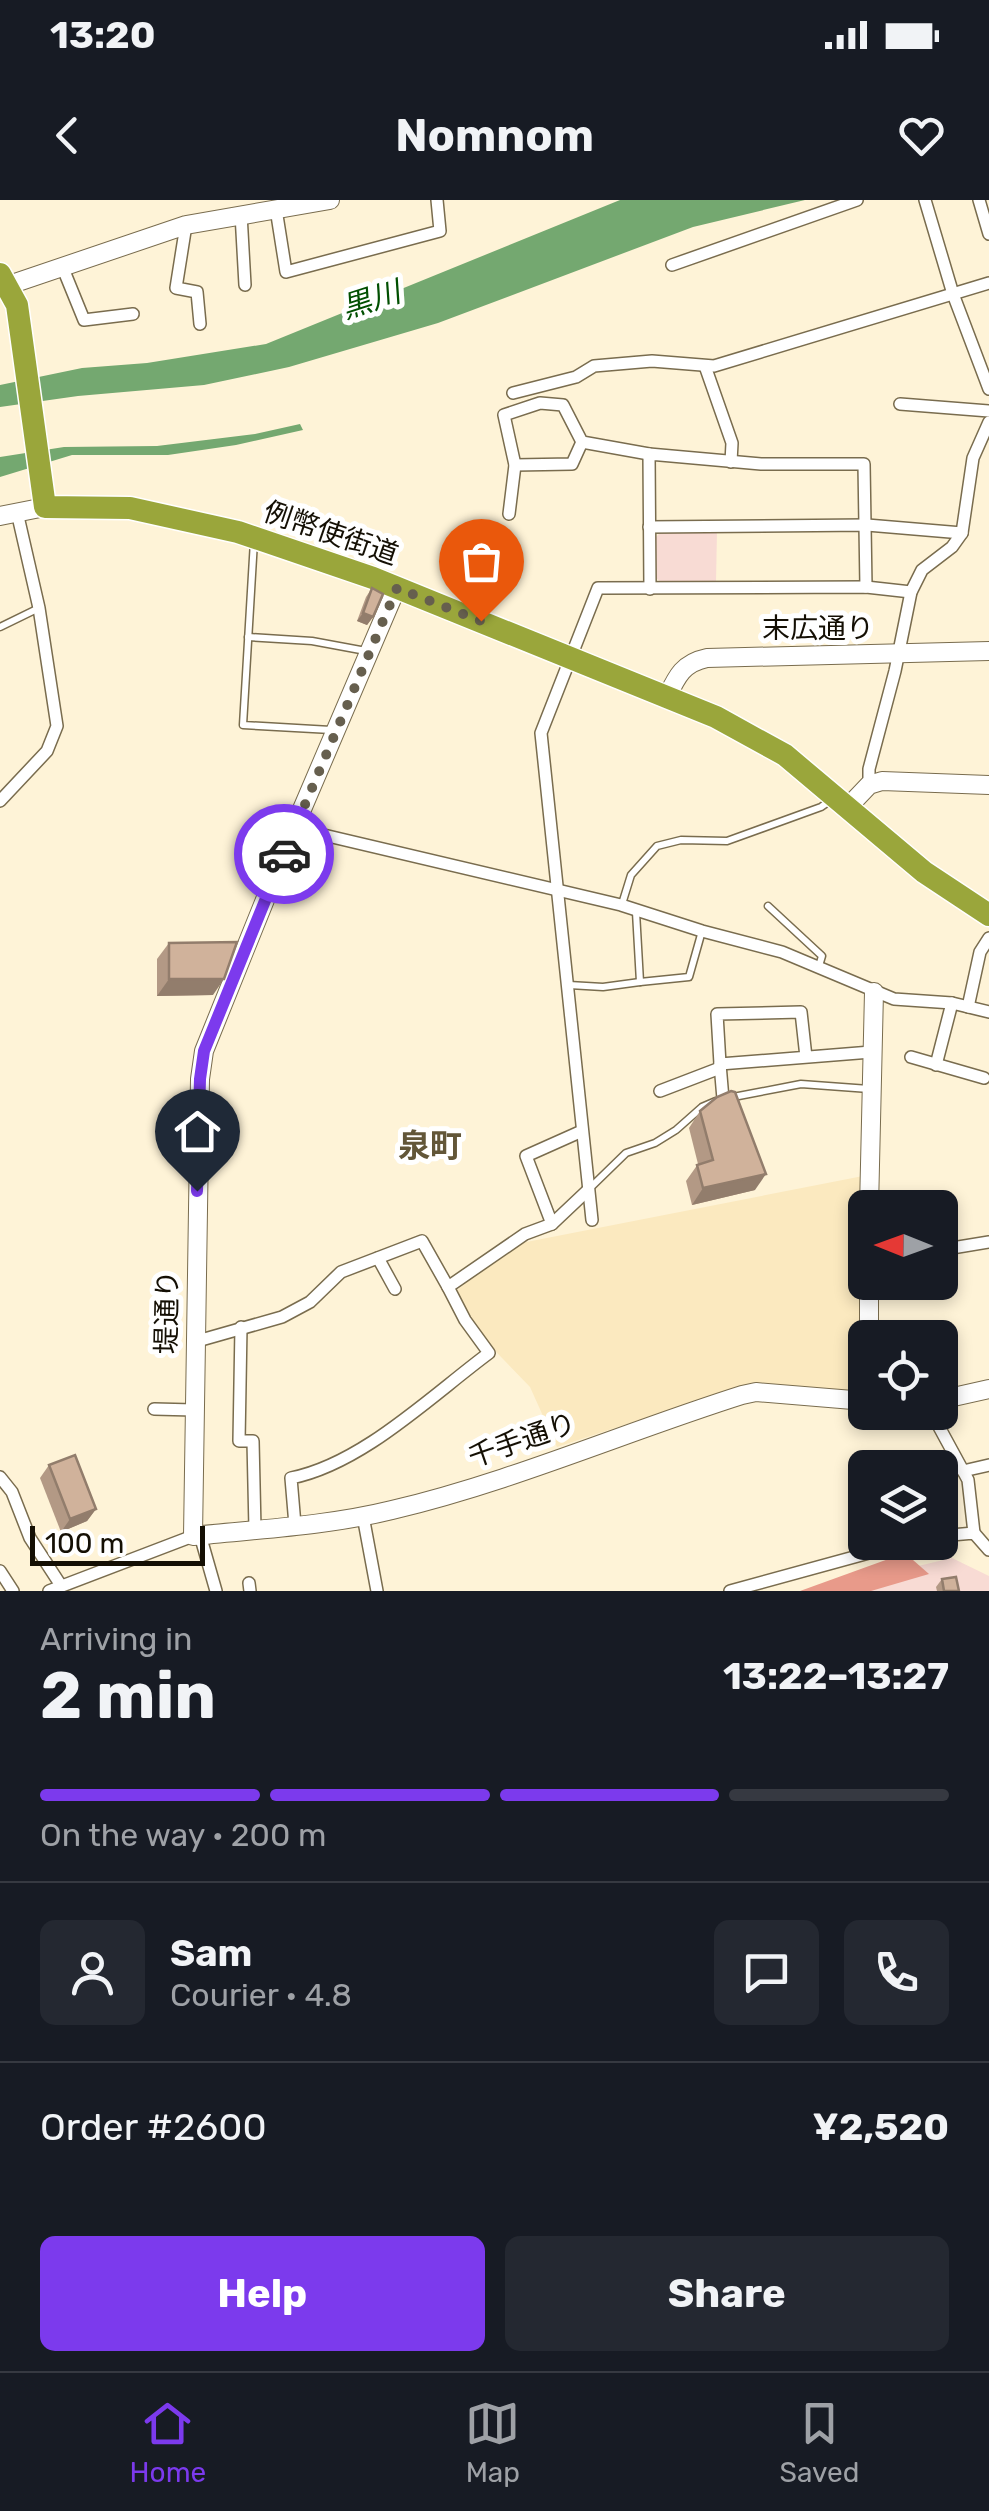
<!DOCTYPE html>
<meta charset="utf-8">
<style>
body{margin:0;font-family:Rubik,"Noto Sans JP",sans-serif;background:#242831;color:#f1f3f6;height:100vh;display:flex;flex-direction:column;font-size:38px;white-space:nowrap}
*{box-sizing:border-box;margin:0}
p{font-size:32px;color:#9ea1a6}
.icon{flex:none;width:55px;height:55px;fill:none;stroke:currentColor;stroke-width:2;stroke-linecap:round;stroke-linejoin:round}
.map{position:relative;height:1391px;overflow:hidden}
.sheet{display:flex;flex-direction:column;background:#171b24;flex:1}
.sheet>*{flex:none}
.needle{width:65px;rotate:271deg}
.tools{position:absolute;left:848px;top:990px;display:grid;gap:20px}
.tools a{display:grid;place-items:center;width:110px;height:110px;border-radius:15px;background:#171b24;box-shadow:0 5px 15px #0003;font-size:50px}
.scale{position:absolute;left:30px;bottom:25px;width:175px;box-sizing:border-box;padding-left:10px;border:5px solid #140f04;border-top:0;font-size:28px;line-height:35px;white-space:nowrap;color:#140f04;-webkit-text-stroke:8px #fff;paint-order:stroke}
.pin{position:absolute;display:grid;place-items:center;width:85px;height:85px;color:#fff;margin:-102px -42px;border-radius:50% 50% 50% 0;rotate:-45deg;box-shadow:0 0 10px #0007}
.pin .icon{rotate:45deg}
.courier{position:absolute;display:grid;place-items:center;width:100px;height:100px;margin:-50px;border:8px solid #7c3aed;border-radius:50%;background:#fff;color:#222;box-shadow:0 2px 12px #0007}
.overview em{font-style:normal;font-weight:700}
.overview div{display:flex;flex-direction:column-reverse}
.overview{display:flex;align-items:center;justify-content:space-between;height:170px;padding:0 40px}
h1{font-size:65px;font-weight:700;line-height:75px}
.bar{display:grid;grid-template-columns:repeat(4,1fr);gap:15px 10px;align-content:center;height:120px;padding:0 40px}
.bar i{height:12px;border-radius:8px;background:#363941}
.bar .active{background:#7c3aed}
.bar p{grid-column:span 4}
.line{display:flex;align-items:center;gap:25px;padding:0 40px;border-top:2px solid #363941}
.line div{flex:1}
.round{display:grid;place-items:center;flex:none;width:105px;height:105px;border-radius:15px;background:#242831}
.cta{display:flex;gap:20px;margin-top:auto;padding:20px 40px}
.cta a{flex:1;height:115px;border-radius:15px;background:#7c3aed;color:#fff;font-size:40px;font-weight:700;line-height:115px;text-align:center}
.cta a+a{background:#242831;color:#f1f3f6}
.status{display:flex;justify-content:space-between;align-items:center;height:70px;padding:0 50px;background:#171b24;direction:ltr}
.status svg{height:28px;fill:currentColor}
header{display:flex;justify-content:space-between;align-items:center;height:130px;padding:0 40px;background:#171b24;font-size:45px;font-weight:700}
.tab-bar{display:flex;justify-content:space-around;align-items:center;height:140px;border-top:2px solid #363941;background:#171b24;font-size:28px;color:#9ea1a6}
.tab-bar a{display:grid;justify-items:center;gap:5px}
.tab-bar .active{color:#7c3aed}
.map>svg:first-child{display:block}
.built{fill:#fbe9bf}
.green{fill:#f8dbd4}
.forest{fill:#e89a8a}
.water{fill:#74a870}
.lines{fill:none;stroke-linecap:round;stroke-linejoin:round}
.lane-casing{stroke:#796c4e;stroke-width:9}
.street-casing{stroke:#796c4e;stroke-width:14}
.secondary-casing{stroke:#796c4e;stroke-width:20}
.highway-casing{stroke:#fff;stroke-width:25}
.lane{stroke:#fff;stroke-width:6}
.street{stroke:#fff;stroke-width:11}
.secondary{stroke:#fff;stroke-width:18}
.highway{stroke:#9aa63b;stroke-width:22}
.wall{fill:#b39985}
.shaded-wall{fill:#927d6c}
.building{fill:#d0b29b;stroke:#927d6c;stroke-width:2.5}
.done{stroke:#665f4e;stroke-width:10;stroke-dasharray:0 18}
.route{stroke:#7c3aed;stroke-width:12}
.labels{text-anchor:middle;dominant-baseline:central;stroke-width:10;stroke-linejoin:round;paint-order:stroke}
.street-label{font-size:28px;fill:#140f04;stroke:#fff}
.water-label{font-size:30px;font-style:italic;fill:#004f00;stroke:#fff}
.quarter-label{font-size:32px;font-weight:bold;fill:#625638;stroke:#fff}
</style>
<div class="status"><b>13:20</b><svg viewBox="0 0 49 12"><path d="M0 12V9h3v3zM5 12V6h3v6zM10 12V3h3v9zM15 12V0h3v12zM26 1h20v11H26zM47 4h2v5h-2z"/></svg></div>
<header><svg class="icon" aria-label="back" viewBox="0 0 24 24"><path d="M15 5l-7 7 7 7"/></svg>Nomnom<svg class="icon" aria-label="heart" viewBox="0 0 24 24"><path d="M12 20l-8-8c-3-5 5-10 8-4 3-6 11-1 8 4z"/></svg></header>
<div class="map">
<svg width="989" height="1391" viewBox="0 0 989 1391">
<rect width="100%" height="100%" fill="#fef3d7"/>
<path class="built" d="M863,976L861,1191L752,1183L557,1247L530,1187L474,1129L456,1091L511,1045Z"/>
<g class="green">
<path d="M717,331L716,382L662,383L655,377V338L661,332Z"/>
<path d="M952,1358L989,1376V1391H812Z"/>
</g>
<path class="forest" d="M905,1353L929,1374L871,1391H800Z"/>
<g class="water">
<path d="M620,0H805L693,27L438,123L289,167L204,185L78,196L0,207V185L82,168L147,163L266,144Z"/>
<path d="M300,224L303,230L236,245L168,255H72L0,277V257L64,247L157,246L255,234Z"/>
</g>
<g class="lines">
<g class="lane-casing">
<g id="lane">
<path d="M254,341L243,525L331,530"/>
<path d="M0,427L39,408"/>
<path d="M248,437L312,441L366,451"/>
<path d="M622,704L631,675L657,646L681,640L727,641L821,607L831,600"/>
<path d="M768,706L822,756L819,766"/>
<path d="M636,712L640,782L689,777L702,731"/>
<path d="M569,785L603,787L640,782"/>
<path d="M728,898L801,884L869,889"/>
<path d="M589,989L626,953L655,943L676,930L702,907L716,901"/>
</g>
</g>
<g class="street-casing">
<g id="street">
<path d="M925,0L953,94L989,189"/>
<path d="M979,0L989,34"/>
<path d="M276,9L286,72L440,31L437,0"/>
<path d="M241,14L245,85"/>
<path d="M186,25L176,88L197,92L200,124"/>
<path d="M672,65L857,0"/>
<path d="M62,66L84,120L133,114"/>
<path d="M705,166L732,243L731,262"/>
<path d="M513,193L576,177L594,166L652,161L714,166L989,83"/>
<path d="M900,204L989,211"/>
<path d="M515,265L572,264L582,242"/>
<path d="M509,314L515,265L504,215L540,203L563,205L582,242L649,254"/>
<path d="M649,327L867,325L962,333"/>
<path d="M650,389L649,254L761,264H864L866,387"/>
<path d="M869,585V569L895,471L911,392L922,370L952,347L962,333L973,258L989,222"/>
<path d="M0,601L47,551L57,526L39,408L17,312"/>
<path d="M294,628L621,705L702,731L782,752L894,799L952,803L989,812"/>
<path d="M968,807L980,752L989,738"/>
<path d="M806,857L801,812L717,814L720,864L871,852"/>
<path d="M911,857L984,878"/>
<path d="M720,864L723,899"/>
<path d="M936,865L952,803"/>
<path d="M660,891L720,868"/>
<path d="M592,1020L541,533L598,388L866,387L911,392"/>
<path d="M552,1024L526,956L582,931"/>
<path d="M940,1050L989,1042"/>
<path d="M378,1058L395,1089"/>
<path d="M241,1127L239,1241H253L255,1329"/>
<path d="M194,1142L282,1117L310,1102L341,1072L422,1041L448,1087"/>
<path d="M154,1209L194,1210"/>
<path d="M931,1212L968,1280L974,1333"/>
<path d="M963,1271L989,1265"/>
<path d="M0,1277L12,1292L30,1338L60,1384"/>
<path d="M363,1316L377,1391"/>
<path d="M295,1325L291,1278C362,1264 431,1196 489,1153L465,1120L448,1087L525,1034L552,1024L588,990"/>
<path d="M200,1335L216,1391"/>
<path d="M940,1336L974,1333L989,1350"/>
<path d="M0,1371L13,1391"/>
<path d="M249,1383L250,1391"/>
<path d="M49,1391L193,1336"/>
<path d="M730,1391L909,1342"/>
</g>
</g>
<g class="secondary-casing">
<g id="secondary">
<path d="M9,85L186,25L330,0"/>
<path d="M0,316L45,307"/>
<path d="M397,387L294,628L204,851L200,879L193,1336C259,1329 327,1326 392,1310C511,1282 625,1232 742,1195L756,1192L865,1201"/>
<path d="M667,497C677,476 683,463 707,458L989,451"/>
<path d="M848,607L869,585L882,581L989,585"/>
<path d="M869,1008L874,792"/>
<path d="M869,1082V1138"/>
<path d="M940,1200L989,1189"/>
</g>
</g>
<g class="highway-casing">
<path id="highway" d="M0,74L17,105L45,307L130,308L238,332L373,378L716,517L785,555L924,672L989,715"/>
</g>
<use href="#lane" class="lane"/>
<use href="#street" class="street"/>
<use href="#secondary" class="secondary"/>
<use href="#highway" class="highway"/>
</g>
<g class="wall">
<path d="M372,388L373,417L367,425L357,421L366,397Z"/>
<path d="M169,743L213,795L157,796V759Z"/>
<path d="M700,911L755,990L692,1005L686,981L698,964L689,928Z"/>
<path d="M49,1265L96,1309L87,1321L61,1332L40,1278Z"/>
<path d="M942,1379L959,1391H937L936,1387Z"/>
</g>
<g class="shaded-wall">
<path d="M363,413L373,417L367,425L357,421Z"/>
<path d="M169,779H224L213,795L157,796Z"/>
<path d="M766,974L755,990L692,1005L703,988Z"/>
<path d="M96,1309L87,1321L61,1332L70,1319Z"/>
</g>
<g class="building">
<path d="M372,388L383,394L373,417L363,413Z"/>
<path d="M237,742L224,779H169V743Z"/>
<path d="M731,891L735,892L766,974L703,988L697,965L713,960L700,911L717,897Z"/>
<path d="M75,1255L96,1309L70,1319L49,1265Z"/>
<path d="M956,1377L959,1391H944L942,1379Z"/>
</g>
<g class="lines">
<path class="done" d="M284,654L397,388L481,421"/>
<path class="route" d="M197,991L200,879L204,851L284,654"/>
</g>
<g class="labels">
<g class="street-label">
<text transform="translate(331 333) rotate(19)">例幣使街道</text>
<text x="818" y="428">末広通り</text>
<text transform="translate(167 1112) rotate(-89)">堤通り</text>
<text transform="translate(522 1240) rotate(-19)">千手通り</text>
</g>
<g class="water-label">
<text transform="translate(371 100) rotate(-18)">黒川</text>
</g>
<g class="quarter-label">
<text x="430" y="946">泉町</text>
</g>
</g>
</svg>
<div class="tools">
<a><svg class="needle" viewBox="-14 -14 28 28"><path d="M0-13l5 13h-10z" fill="#e53935"/><path d="M0 13l5-13h-10z" fill="#9ea1a6"/></svg></a>
<a><svg class="icon" aria-label="locate" viewBox="0 0 24 24"><circle cx="12" cy="12" r="6"/><path d="M12 2v4M12 18v4M2 12h4M18 12h4"/></svg></a>
<a><svg class="icon" aria-label="layers" viewBox="0 0 24 24"><path d="M12 4l9 5-9 5-9-5zM3 14l9 5 9-5"/></svg></a>
</div>
<div class="scale">100 m</div>
<div class="pin" style="left:481px;top:421px;background:#ea580c"><svg class="icon" aria-label="bag" viewBox="0 0 24 24"><path d="M5 8h14l-1 12H6zM9 8a3 3 0 0 1 6 0"/></svg></div>
<div class="pin" style="left:197px;top:991px;background:#1f2937"><svg class="icon" aria-label="home" viewBox="0 0 24 24"><path d="M3 11l9-7 9 7M6 9v11h12V9"/></svg></div>
<div class="courier" style="left:284px;top:654px"><svg class="icon" aria-label="car" viewBox="0 0 24 24"><path d="M5 17H2v-5l4-1 3-4h7l3 4 3 1v5h-3M9 17h6M6 11h13"/><circle cx="7" cy="17" r="2"/><circle cx="17" cy="17" r="2"/></svg></div>
</div>
<section class="sheet">
<div class="overview"><div><h1>2 min</h1><p>Arriving in</p></div><em>13:22–13:27</em></div>
<div class="bar"><i class="active"></i><i class="active"></i><i class="active"></i><i></i><p>On the way · 200 m</p></div>
<div class="line" style="height:180px"><a class="round"><svg class="icon" aria-label="person" viewBox="0 0 24 24"><circle cx="12" cy="8" r="4"/><path d="M4 21q1-7 8-7t8 7"/></svg></a><div><b>Sam</b><p>Courier · 4.8</p></div><a class="round"><svg class="icon" aria-label="chat" viewBox="0 0 24 24"><path d="M4 5h16v11H9l-5 4z"/></svg></a><a class="round"><svg class="icon" aria-label="phone" viewBox="0 0 24 24"><path d="M5 4h4l2 5-3 2q2 4 5 5l2-3 5 2v4C11 20 4 13 5 4z"/></svg></a></div>
<div class="line" style="height:130px"><div>Order #2600</div><b>¥2,520</b></div>
<div class="cta"><a>Help</a><a>Share</a></div>
</section>
<nav class="tab-bar">
<a class="active"><svg class="icon" aria-label="home" viewBox="0 0 24 24"><path d="M3 11l9-7 9 7M6 9v11h12V9"/></svg>Home</a>
<a><svg class="icon" aria-label="map" viewBox="0 0 24 24"><path d="M3 6l6-2 6 2 6-2v14l-6 2-6-2-6 2zM9 4v14M15 6v14"/></svg>Map</a>
<a><svg class="icon" aria-label="saved" viewBox="0 0 24 24"><path d="M7 4h10v16l-5-4-5 4z"/></svg>Saved</a>
</nav>
